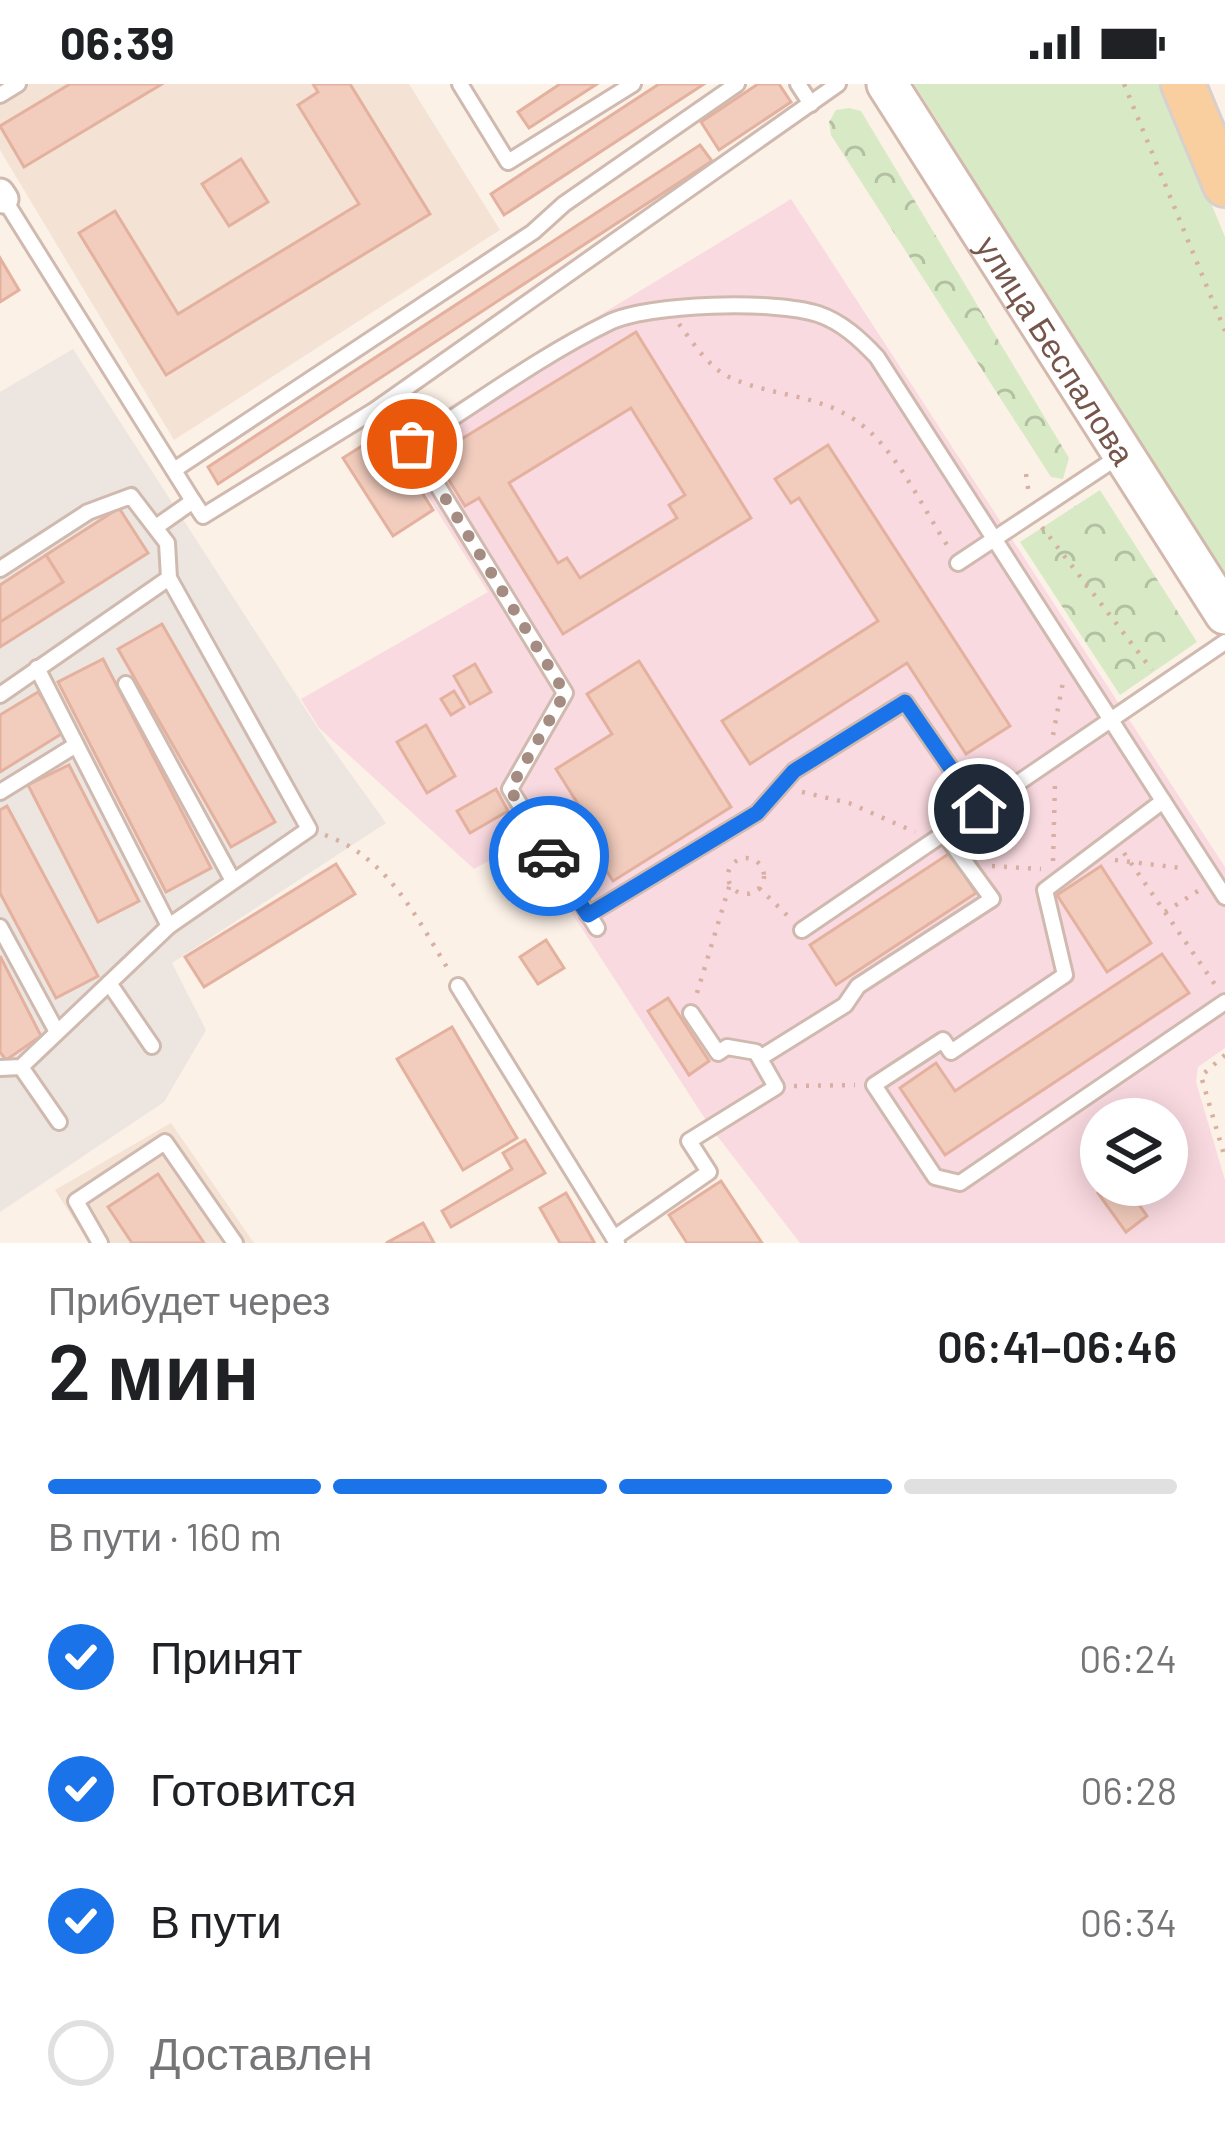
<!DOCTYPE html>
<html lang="ru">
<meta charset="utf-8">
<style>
body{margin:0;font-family:Barlow,sans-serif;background:#f2f2f2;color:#202124;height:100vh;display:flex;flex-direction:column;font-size:45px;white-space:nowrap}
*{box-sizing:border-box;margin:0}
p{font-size:39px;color:#757577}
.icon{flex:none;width:66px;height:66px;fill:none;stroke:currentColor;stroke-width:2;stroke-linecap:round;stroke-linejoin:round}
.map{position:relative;height:1159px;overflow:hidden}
.details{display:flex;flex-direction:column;background:#fff;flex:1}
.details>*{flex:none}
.buttons{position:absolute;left:1080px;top:1014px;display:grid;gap:24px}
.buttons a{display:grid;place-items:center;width:108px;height:108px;border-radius:50%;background:#fff;box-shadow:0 6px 30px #0003;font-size:60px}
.pin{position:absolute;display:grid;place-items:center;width:102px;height:102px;color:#fff;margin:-51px;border:6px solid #fff;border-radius:50%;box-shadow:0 3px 12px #0007}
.courier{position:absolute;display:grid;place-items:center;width:120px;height:120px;margin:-60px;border:9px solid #1a73e8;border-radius:50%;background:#fff;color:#222;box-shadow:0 3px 15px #0007}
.overview em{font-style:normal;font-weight:600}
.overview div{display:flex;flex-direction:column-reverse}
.overview{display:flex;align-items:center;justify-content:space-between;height:204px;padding:0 48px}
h1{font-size:78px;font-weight:600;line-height:90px}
.bar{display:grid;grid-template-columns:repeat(4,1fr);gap:18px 12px;align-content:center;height:144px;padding:0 48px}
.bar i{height:15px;border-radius:9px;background:#e0e0e0}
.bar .active{background:#1a73e8}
.bar p{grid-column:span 4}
ol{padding:0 48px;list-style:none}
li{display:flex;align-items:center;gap:36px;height:132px}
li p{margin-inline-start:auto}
li .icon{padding:12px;border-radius:50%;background:#1a73e8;color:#fff;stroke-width:4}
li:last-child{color:#757577}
li i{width:66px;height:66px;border:6px solid #e0e0e0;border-radius:50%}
.status{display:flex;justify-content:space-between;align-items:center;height:84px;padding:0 60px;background:#fff;direction:ltr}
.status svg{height:33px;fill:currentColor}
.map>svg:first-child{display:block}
.residential{fill:#f4e2d5}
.industrial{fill:#ede5e0}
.medical{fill:#fadae1;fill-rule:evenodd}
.green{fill:#d8eac5}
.forest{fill:url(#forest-crowns)}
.building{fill:#f2cdbe;stroke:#e4b19e;stroke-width:3;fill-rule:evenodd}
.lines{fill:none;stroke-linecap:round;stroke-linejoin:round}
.service-casing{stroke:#d0baaf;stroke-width:20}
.minor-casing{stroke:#d0baaf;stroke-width:33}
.secondary-casing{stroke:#d3b9ad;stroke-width:45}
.primary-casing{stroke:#d9cfcd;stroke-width:48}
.path{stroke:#d7b0a1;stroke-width:4.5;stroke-dasharray:3 9;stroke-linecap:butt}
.service{stroke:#fff;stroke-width:14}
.minor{stroke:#fff;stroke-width:27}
.secondary{stroke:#fff;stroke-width:39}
.primary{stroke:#facf9f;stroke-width:42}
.done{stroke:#a58c82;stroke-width:12;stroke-dasharray:0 21.6}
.route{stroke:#1a73e8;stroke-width:15}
.labels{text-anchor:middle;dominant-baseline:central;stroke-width:12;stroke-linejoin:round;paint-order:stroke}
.street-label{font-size:33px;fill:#76554b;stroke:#fff6ed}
</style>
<div class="status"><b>06:39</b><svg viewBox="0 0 49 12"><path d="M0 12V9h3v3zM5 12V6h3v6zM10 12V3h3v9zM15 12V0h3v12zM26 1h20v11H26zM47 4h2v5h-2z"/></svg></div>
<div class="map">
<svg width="1225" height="1159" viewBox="0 0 1225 1159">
<defs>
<pattern id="forest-crowns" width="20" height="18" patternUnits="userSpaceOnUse" patternTransform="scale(3)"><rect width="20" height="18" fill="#d8eac5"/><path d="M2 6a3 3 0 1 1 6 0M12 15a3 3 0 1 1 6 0" fill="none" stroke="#b4c0a2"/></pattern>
</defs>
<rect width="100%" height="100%" fill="#fcf1e7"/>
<g class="residential">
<path d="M0,0H409L500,146L174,356L0,66Z"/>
<path d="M171,1039L254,1159H89L55,1106Z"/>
</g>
<path class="industrial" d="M73,265L319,646L386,739L172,879L206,946L164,1018L0,1128V308Z"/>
<path class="medical" d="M791,115L1225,783V964L1198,983L1196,998L1225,1096V1159H800L711,1044L525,757L474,785L319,644L301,615L488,508L393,357ZM1101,1035H1167V1101H1101Z"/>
<path class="green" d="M914,0H1162L1225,153V493Z"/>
<g class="forest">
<path d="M849,24L861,27L1069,374L1063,395L1051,393L831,51L829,38L836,26Z"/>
<path d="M1100,406L1197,558L1120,611L1020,458Z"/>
</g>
<g class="building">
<path d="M70,0H162L24,83L0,42Z"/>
<path d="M313,0H350L430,130L166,291L79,149L115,127L178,230L359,120L298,21L318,8Z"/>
<path d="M560,0H597L529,44L518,28Z"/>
<path d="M659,0H704L504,131L491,110Z"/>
<path d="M758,0H779L791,18L719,66L701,38Z"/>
<path d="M700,61L712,77L218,400L208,383Z"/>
<path d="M241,75L268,118L229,142L202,100Z"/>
<path d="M0,174L19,206L0,218Z"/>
<path d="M636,248L751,434L563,550L479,414L465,422L434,372ZM631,324L685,411L669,421L677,434L580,494L567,474L558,479L509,399Z"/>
<path d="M384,348L433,426L393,452L343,374Z"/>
<path d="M828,361L1010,642L966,670L907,579L750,680L722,637L878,537L799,414L791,419L775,395Z"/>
<path d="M119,424L148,469L0,563V538L63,498L46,471Z"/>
<path d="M46,471L63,498L0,538V501Z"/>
<path d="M162,540L275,738L231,763L118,565Z"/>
<path d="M103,575L211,784L166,808L58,598Z"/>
<path d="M639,577L731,723L613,797L588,758L598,752L556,685L612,650L587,610Z"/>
<path d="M475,580L491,608L470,620L454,592Z"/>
<path d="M454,607L464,623L451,631L441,615Z"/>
<path d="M38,608L66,647L0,688V631Z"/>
<path d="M426,641L455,692L427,709L397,658Z"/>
<path d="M69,681L139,817L98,838L28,701Z"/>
<path d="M496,705L508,727L470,749L457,727Z"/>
<path d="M7,722L98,892L56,914L0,809V726Z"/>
<path d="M950,769L976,809L836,901L810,861Z"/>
<path d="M336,780L355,810L204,903L185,873Z"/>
<path d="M1101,782L1151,859L1107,888L1057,811Z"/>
<path d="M546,856L564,884L538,900L520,873Z"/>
<path d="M1162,870L1189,909L945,1071L900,1004L936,979L955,1007Z"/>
<path d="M0,872L41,952L6,976L0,968Z"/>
<path d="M668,914L709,977L689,991L648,927Z"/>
<path d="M452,943L517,1054L463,1086L397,975Z"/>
<path d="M525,1056L545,1089L451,1143L442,1127L512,1085L503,1069Z"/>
<path d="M158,1090L204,1159H132L108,1123Z"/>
<path d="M721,1097L762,1159H687L669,1131Z"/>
<path d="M1109,1101H1125L1147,1132L1126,1148L1098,1109Z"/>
<path d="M566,1109L594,1158L591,1159H560L540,1124Z"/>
<path d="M423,1139L434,1159H386Z"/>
</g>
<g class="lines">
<g class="service-casing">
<g id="service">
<path d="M460,0L508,78L633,0"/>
<path d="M798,0L811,20"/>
<path d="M0,11L18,0"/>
<path d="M4,115L193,417"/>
<path d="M174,386L533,148L564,120L737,0"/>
<path d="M156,443L193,417L203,432L375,326L838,0"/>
<path d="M958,479L1121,371"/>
<path d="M0,485L88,428L131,412L167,459L169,494L309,745L169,842L21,983L0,984"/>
<path d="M37,584L169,842"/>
<path d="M126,600L232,795"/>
<path d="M0,611L169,494"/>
<path d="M0,708L76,661"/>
<path d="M1163,717L1045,806L1065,891L951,968L943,956L874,1001L935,1093L960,1099L1225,918"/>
<path d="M588,831L757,729L794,687L905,618L979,725"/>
<path d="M0,843L57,948"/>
<path d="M597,844L510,705L565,609L412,360C476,320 540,272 608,239C648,219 776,216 818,230C842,238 861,256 877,273L1225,813"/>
<path d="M802,846L1225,558"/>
<path d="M109,899L152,962"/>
<path d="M458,902L617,1159"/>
<path d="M760,974L845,921L858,902L992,815L944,749"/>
<path d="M21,983L59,1038"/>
<path d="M614,1154L709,1088L689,1057L776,1003L756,968L727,963L718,969L691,929"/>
<path d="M100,1159L76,1117L165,1058L235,1159"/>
</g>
</g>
<g class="minor-casing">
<path id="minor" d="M0,109L4,115"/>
</g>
<g class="secondary-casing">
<g id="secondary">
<path id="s1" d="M887,0L1225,530"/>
</g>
</g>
<g class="primary-casing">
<path id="primary" d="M1183,0L1225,101"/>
</g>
<g class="path">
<path d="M1124,0L1225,247"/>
<path d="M679,240C694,260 708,283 731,294C771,312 817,310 855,336C896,363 922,424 949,464"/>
<path d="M1026,390L1029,411"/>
<path d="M1042,443L1152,586"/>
<path d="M1053,651L1063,598"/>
<path d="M802,708L849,719L915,748"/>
<path d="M325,751C388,774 415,831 448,885"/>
<path d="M1124,769L1216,902"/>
<circle cx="746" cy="792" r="18"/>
<path d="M1115,776L1181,784"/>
<path d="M1053,777L1055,699"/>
<path d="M992,782L1041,785"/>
<path d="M759,804L790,834"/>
<path d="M1165,828L1201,805"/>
<path d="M697,909L730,800"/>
<path d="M1225,971L1201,992L1225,1074"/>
<path d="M794,1002L855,1001"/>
</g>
<use href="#service" class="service"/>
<use href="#minor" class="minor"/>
<use href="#secondary" class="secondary"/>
<use href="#primary" class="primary"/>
</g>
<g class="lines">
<path class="done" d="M412,360L565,609L510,705L549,772"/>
<path class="route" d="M549,772L588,831L757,729L794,687L905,618L979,725"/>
</g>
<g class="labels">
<g class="street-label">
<text stroke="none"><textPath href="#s1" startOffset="315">улица Беспалова</textPath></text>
</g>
</g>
</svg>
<div class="buttons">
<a><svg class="icon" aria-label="layers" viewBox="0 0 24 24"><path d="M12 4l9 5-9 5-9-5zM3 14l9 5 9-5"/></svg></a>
</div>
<div class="pin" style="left:412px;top:360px;background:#ea580c"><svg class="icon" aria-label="bag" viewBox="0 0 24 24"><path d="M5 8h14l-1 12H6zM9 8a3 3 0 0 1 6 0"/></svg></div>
<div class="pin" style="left:979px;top:725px;background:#1f2937"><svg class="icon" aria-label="home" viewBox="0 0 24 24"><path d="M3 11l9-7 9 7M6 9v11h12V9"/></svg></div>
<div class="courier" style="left:549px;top:772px"><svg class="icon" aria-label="car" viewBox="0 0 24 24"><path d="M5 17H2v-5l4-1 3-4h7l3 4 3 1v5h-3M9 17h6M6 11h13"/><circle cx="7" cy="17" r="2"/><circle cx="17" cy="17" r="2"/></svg></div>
</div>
<section class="details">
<div class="overview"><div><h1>2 мин</h1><p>Прибудет через</p></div><em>06:41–06:46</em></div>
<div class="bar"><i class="active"></i><i class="active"></i><i class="active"></i><i></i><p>В пути · 160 m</p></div>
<ol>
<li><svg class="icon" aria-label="check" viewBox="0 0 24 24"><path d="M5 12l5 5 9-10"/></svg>Принят<p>06:24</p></li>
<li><svg class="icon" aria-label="check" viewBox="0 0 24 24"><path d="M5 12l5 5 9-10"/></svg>Готовится<p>06:28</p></li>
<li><svg class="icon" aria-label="check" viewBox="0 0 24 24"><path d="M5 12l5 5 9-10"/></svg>В пути<p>06:34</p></li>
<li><i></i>Доставлен</li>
</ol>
</section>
